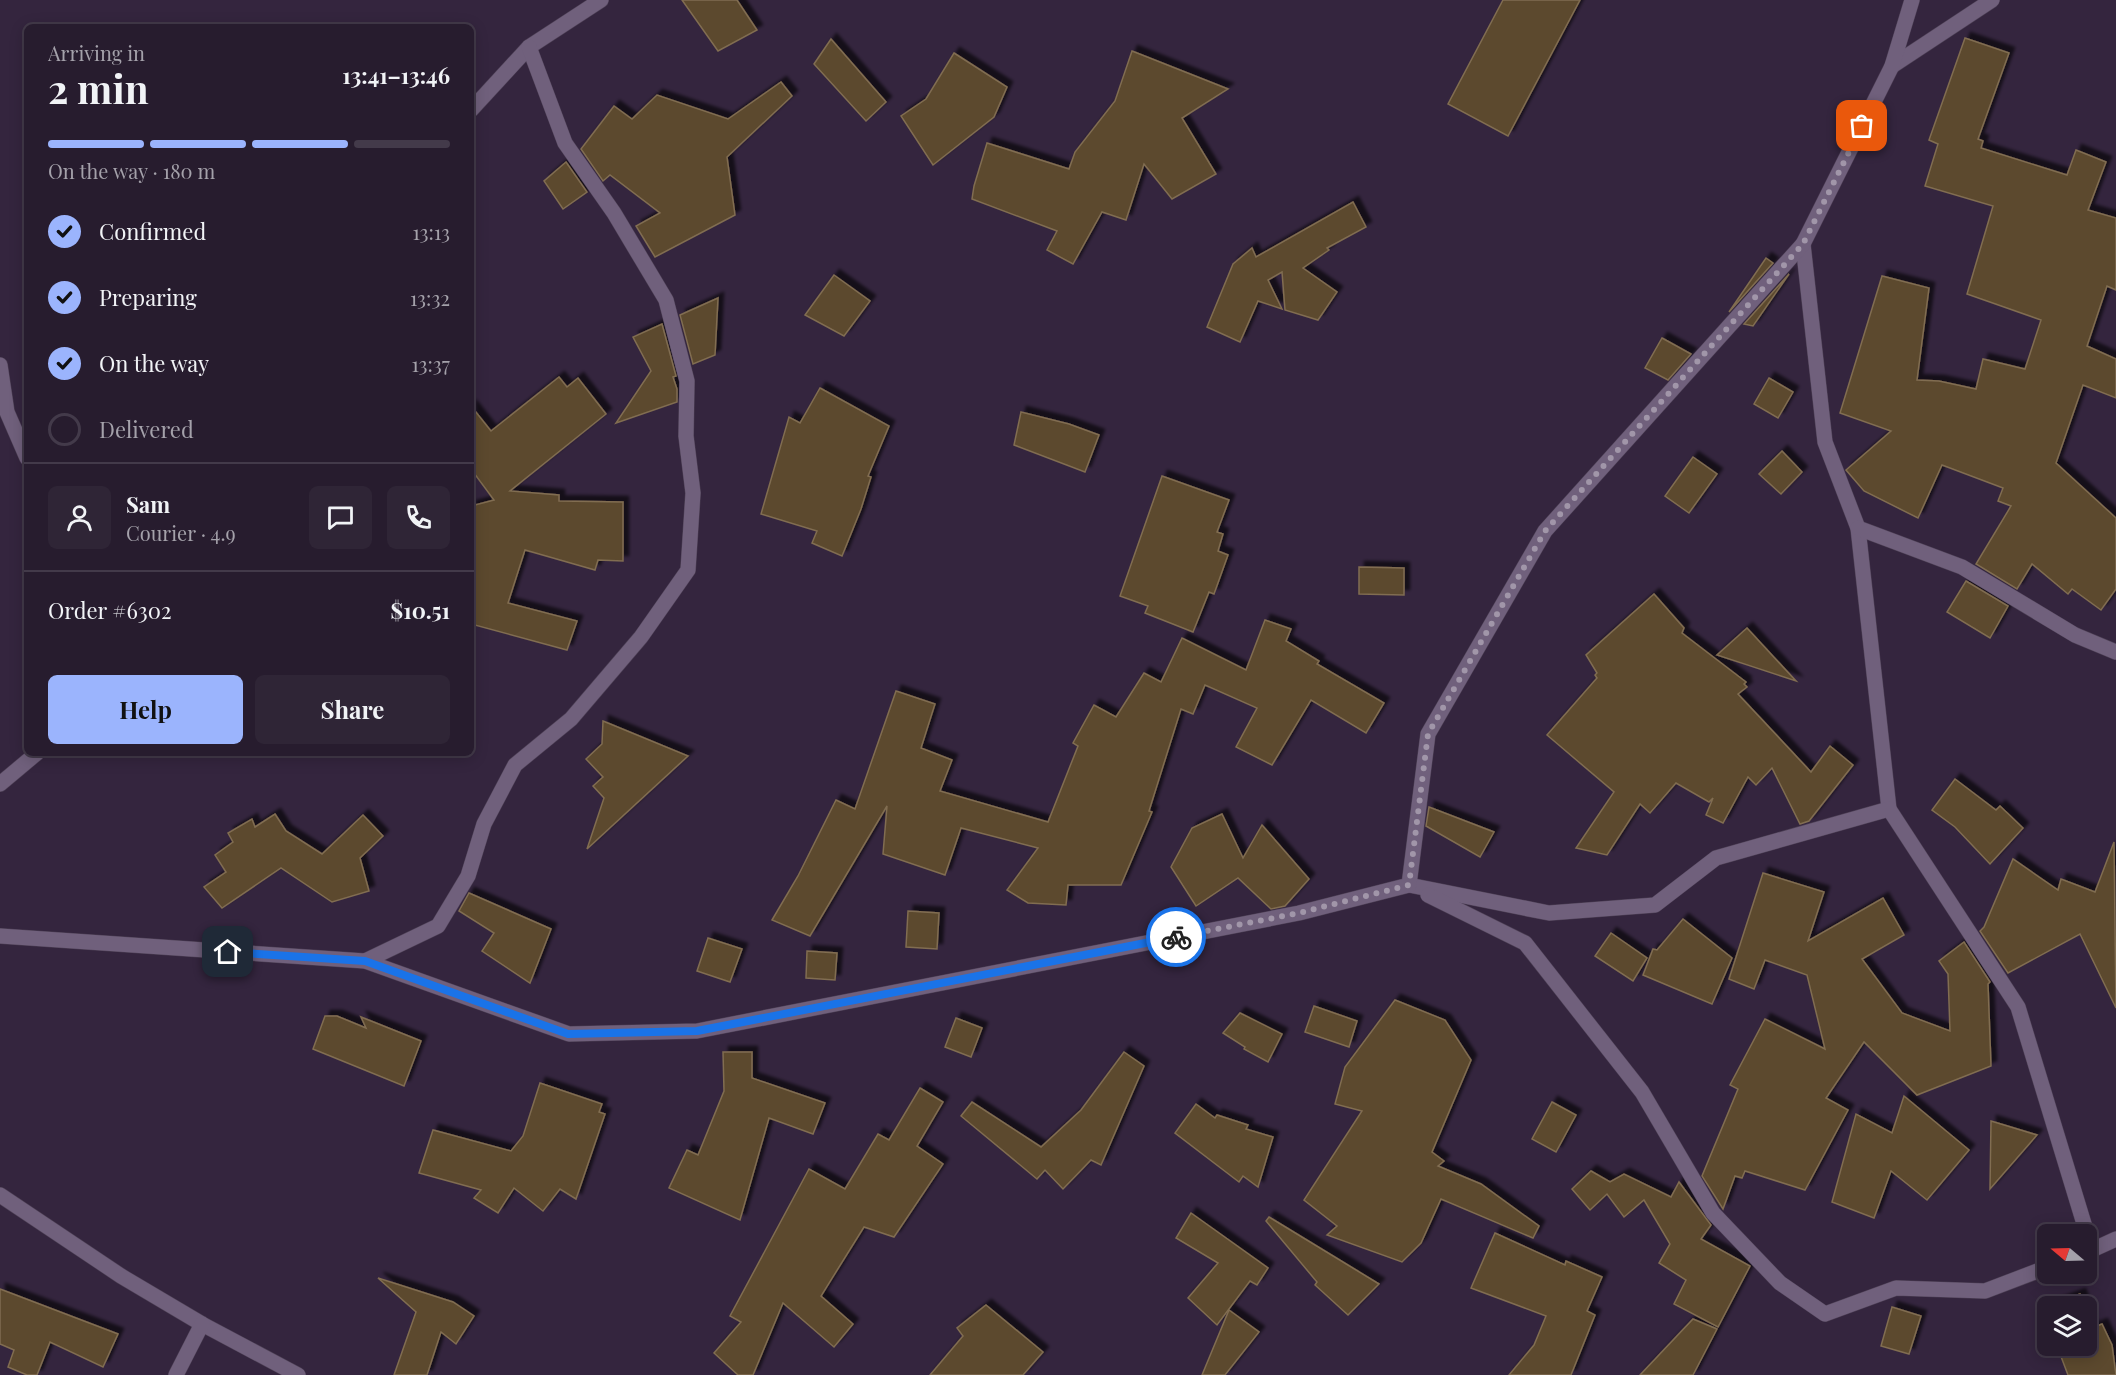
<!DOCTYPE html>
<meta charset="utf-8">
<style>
body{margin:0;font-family:"Playfair Display",serif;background:#2f2536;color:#f1f3f6;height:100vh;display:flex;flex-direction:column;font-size:22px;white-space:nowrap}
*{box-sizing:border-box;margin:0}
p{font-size:20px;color:#a4a1aa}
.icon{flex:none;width:33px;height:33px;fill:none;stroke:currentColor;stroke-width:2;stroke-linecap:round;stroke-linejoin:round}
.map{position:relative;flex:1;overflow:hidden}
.sheet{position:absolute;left:24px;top:24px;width:450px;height:732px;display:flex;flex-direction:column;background:#271c2e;border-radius:9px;box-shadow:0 3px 15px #0003,0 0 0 2px #433a4a}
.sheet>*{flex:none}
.needle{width:39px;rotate:289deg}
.tools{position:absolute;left:2037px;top:1224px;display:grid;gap:12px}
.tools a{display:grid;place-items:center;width:60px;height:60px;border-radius:9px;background:#271c2e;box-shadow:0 3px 15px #0003,0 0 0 2px #433a4a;font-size:30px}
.pin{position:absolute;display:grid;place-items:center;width:51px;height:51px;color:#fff;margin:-26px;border-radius:12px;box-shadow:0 3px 9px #0006}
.courier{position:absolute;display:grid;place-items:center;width:60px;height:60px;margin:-30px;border:4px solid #1a73e8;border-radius:50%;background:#fff;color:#222;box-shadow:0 2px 8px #0007}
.overview em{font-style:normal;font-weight:700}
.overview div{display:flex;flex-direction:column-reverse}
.overview{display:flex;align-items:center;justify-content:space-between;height:102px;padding:0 24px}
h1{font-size:39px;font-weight:700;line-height:45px}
.bar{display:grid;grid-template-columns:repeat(4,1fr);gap:9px 6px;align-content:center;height:72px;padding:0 24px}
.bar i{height:8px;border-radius:4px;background:#433a4a}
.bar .selected{background:#9bb4fd}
.bar p{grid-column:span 4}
.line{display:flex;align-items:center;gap:15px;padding:0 24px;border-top:2px solid #433a4a}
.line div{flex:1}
.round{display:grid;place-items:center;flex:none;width:63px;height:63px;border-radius:9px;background:#2f2536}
ol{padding:0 24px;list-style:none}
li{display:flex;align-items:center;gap:18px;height:66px}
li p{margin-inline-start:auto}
li .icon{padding:6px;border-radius:50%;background:#9bb4fd;color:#111;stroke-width:4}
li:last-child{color:#a4a1aa}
li i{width:33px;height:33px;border:3px solid #433a4a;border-radius:50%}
.primary-button{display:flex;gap:12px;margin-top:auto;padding:12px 24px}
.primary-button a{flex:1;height:69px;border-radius:9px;background:#9bb4fd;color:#111;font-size:24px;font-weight:700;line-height:69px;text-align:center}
.primary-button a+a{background:#2f2536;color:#f1f3f6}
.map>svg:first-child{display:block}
.building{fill:#5b492e;stroke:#816d51;stroke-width:1.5;filter:url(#shadow)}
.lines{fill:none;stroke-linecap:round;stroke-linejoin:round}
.minor-casing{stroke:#4e4156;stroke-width:16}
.minor{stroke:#70607c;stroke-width:15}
.done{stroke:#a196a9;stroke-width:6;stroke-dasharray:0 10.8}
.route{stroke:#1a73e8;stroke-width:8}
</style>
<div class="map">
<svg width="2116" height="1375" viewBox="0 0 2116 1375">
<defs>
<filter id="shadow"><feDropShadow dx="5.5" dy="-5.5" stdDeviation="1.5" flood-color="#0009"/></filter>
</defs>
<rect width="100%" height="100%" fill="#34253e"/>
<g class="building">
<path d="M682,0H737L757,30L718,51Z"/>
<path d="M1503,0H1580L1508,136L1448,104Z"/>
<path d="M1965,38L2009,53L1978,139L1983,141L1981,148L2067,175L2076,150L2106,162L2088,210L2116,218V290L2107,286L2087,346L2116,359V398L2083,385L2056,463L2116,518V589L2101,610L2072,589L2068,594L2032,564L2017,589L1976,564L2011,506L1998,501L2003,488L1942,465L1918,518L1864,491L1846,470L1891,431L1840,413L1882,276L1929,288L1917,380L1939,381L1976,389L1983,359L2025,369L2041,320L1967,294L1993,206L1925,186L1938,144L1929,140Z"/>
<path d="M831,39L886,102L866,121L814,64Z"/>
<path d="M1132,51L1228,89L1182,118L1216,174L1172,199L1144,164L1126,220L1102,212L1073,264L1047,250L1057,231L972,199L974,186L987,143L1069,169L1075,152L1115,101Z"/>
<path d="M954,53L1007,87L994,117L933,165L901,116L926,99Z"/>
<path d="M781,82L792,96L727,157L735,215L655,257L636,226L660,213L610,175L603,181L581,149L614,106L632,119L657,95L728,119Z"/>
<path d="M566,162L587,192L563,209L544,181Z"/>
<path d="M1353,202L1366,227L1327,248L1329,250L1303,268L1337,292L1318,320L1285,310L1282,272L1268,280L1282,309L1258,301L1240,342L1207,327L1233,264L1252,248L1256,257Z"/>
<path d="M1766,258L1773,263L1729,312Z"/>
<path d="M1789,274L1753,326L1744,324Z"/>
<path d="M834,275L870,301L844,336L805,315Z"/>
<path d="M718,298L715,355L693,364L680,315Z"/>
<path d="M662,324L676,376L673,377L677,389V402L616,423L651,371L633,337Z"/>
<path d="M1662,338L1691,354L1668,380L1645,368Z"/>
<path d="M559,377L567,387L578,378L606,414L510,491L559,495V501L623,502V561L598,560L595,570L525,550L508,603L577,621L567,650L471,624V506L494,500L471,469V406L491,431Z"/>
<path d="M1769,378L1793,392L1778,418L1754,404Z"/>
<path d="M820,388L889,426L868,476L871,477L861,509L842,556L812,543L817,531L761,514L789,417L800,423Z"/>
<path d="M1021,412L1069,424L1099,435L1085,472L1014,445Z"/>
<path d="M1782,451L1802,472L1781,494L1759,474Z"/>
<path d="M1693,457L1717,474L1689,513L1665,496Z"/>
<path d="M1162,476L1229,500L1217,532L1223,534L1218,551L1228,555L1214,594L1209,592L1193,632L1145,613L1148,606L1120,596Z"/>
<path d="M1359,567L1404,568V595L1359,594Z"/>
<path d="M1966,581L2008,606L1990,638L1947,612Z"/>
<path d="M1654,594L1684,628L1682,633L1746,682L1744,684L1747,687L1738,694L1811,772L1830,746L1853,765L1809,821L1800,824L1772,768L1756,785L1748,777L1723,823L1706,815L1713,798L1709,802L1676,783L1650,813L1640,804L1607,855L1576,848L1614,792L1547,735L1597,678L1595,675L1597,673L1586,655Z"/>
<path d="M1265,620L1291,629L1286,641L1319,661L1317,664L1384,703L1366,733L1311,700L1272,765L1236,747L1257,708L1205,685L1193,714L1181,709L1149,811L1152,812L1121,885H1068L1066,905L1028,903L1007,890L1038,848L961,828L945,875L883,854L887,806L810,936L772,920L798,876L836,800L855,809L896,691L935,704L921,748L952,760L940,791L1048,822L1078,746L1073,743L1094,705L1116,717L1144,673L1161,682L1182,638L1246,670Z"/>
<path d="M1747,628L1796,681L1717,655Z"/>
<path d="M603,721L688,756L587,849L604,798L593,786L603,777L586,759L602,744Z"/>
<path d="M1955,779L1996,810L2000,806L2023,828L1990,864L1955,827L1932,810Z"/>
<path d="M1429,807L1494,832L1480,857L1426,826Z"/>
<path d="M275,814L286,831L322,854L363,815L383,836L360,858L369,891L332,902L281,868L222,908L204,887L226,872L215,855L233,842L228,833L252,819L255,827Z"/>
<path d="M1222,814L1243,858L1262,825L1309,879L1285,906L1271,909L1238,878L1196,906L1171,867L1192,828Z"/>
<path d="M2114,842L2116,1008L2080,934L2008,973L1980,931L1984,927L2013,859L2058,890L2061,879L2095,892Z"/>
<path d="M1763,873L1824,892L1808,941L1883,898L1904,935L1862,959L1902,1013L1950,1031L1948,974L1939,961L1964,942L1990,982L1988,984L1991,1066L1917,1095L1864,1042L1826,1098L1848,1110L1805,1190L1745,1171L1742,1178L1735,1176L1723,1209L1702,1176L1738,1089L1730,1085L1765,1019L1825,1049L1807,975L1765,960L1754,989L1729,979Z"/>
<path d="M469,893L551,929L530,983L482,951L494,933L459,911Z"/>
<path d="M908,911L939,913L937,949L906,947Z"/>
<path d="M1683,919L1732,958L1712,1004L1643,975L1653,949L1657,950Z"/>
<path d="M1611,933L1647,958L1633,981L1595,956Z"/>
<path d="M708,938L742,949L730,982L697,971Z"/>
<path d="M807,951L837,953L835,980L806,978Z"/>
<path d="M1395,1000L1445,1020L1471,1060L1432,1152L1444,1161L1438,1166L1481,1184L1539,1226L1533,1238L1441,1199L1421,1243L1402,1262L1327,1235L1337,1226L1304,1200L1362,1111L1335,1104L1345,1067Z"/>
<path d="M1314,1006L1357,1021L1349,1047L1305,1032Z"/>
<path d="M1240,1013L1282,1034L1268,1062L1244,1049L1245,1047L1223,1033Z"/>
<path d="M325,1016H337L366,1028L361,1017L421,1041L404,1086L313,1049Z"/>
<path d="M956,1018L982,1028L971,1057L945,1047Z"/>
<path d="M723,1052H752V1078L825,1103L813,1134L769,1118L740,1220L669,1188L687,1150L698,1155L724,1091Z"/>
<path d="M1124,1052L1144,1066L1101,1165L1091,1160L1063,1189L1045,1170L1037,1179L961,1116L972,1102L1041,1147L1081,1110Z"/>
<path d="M540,1083L602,1104L599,1112L605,1114L576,1199L560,1189L543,1211L514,1188L498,1213L474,1198L481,1190L419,1173L433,1130L511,1151L523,1136Z"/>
<path d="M920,1088L943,1102L917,1146L943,1164L894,1237L864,1227L821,1296L853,1324L834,1347L783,1303L753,1375H738L714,1353L741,1322L730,1316L809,1169L845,1189L878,1134L889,1140Z"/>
<path d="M1904,1096L1969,1150L1927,1200L1891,1171L1874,1218L1832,1202L1856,1114L1892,1133Z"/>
<path d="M1552,1102L1576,1115L1556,1152L1532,1139Z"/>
<path d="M1196,1104L1215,1118L1217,1115L1248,1125L1246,1129L1273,1137L1258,1187L1243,1176L1239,1182L1175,1133Z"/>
<path d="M1991,1121L2037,1135L1990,1189Z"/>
<path d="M1591,1171L1610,1182L1624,1174L1671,1197L1679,1182L1711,1225L1701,1239L1750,1266L1718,1327L1674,1304L1686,1280L1659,1263L1670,1244L1644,1200L1624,1217L1607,1194L1590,1210L1572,1189Z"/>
<path d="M1191,1213L1268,1268L1257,1285L1250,1281L1217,1325L1188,1298L1218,1263L1176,1238Z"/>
<path d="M1269,1217L1379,1284L1348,1315L1315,1285L1317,1282L1266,1221Z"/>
<path d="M1495,1233L1565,1265L1566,1261L1602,1277L1587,1311L1595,1315L1571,1375H1509L1534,1345L1546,1316L1471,1288Z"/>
<path d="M378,1278L453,1302L474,1316L456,1344L441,1332L427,1375H394L416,1312Z"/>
<path d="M0,1289L118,1334L103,1367L50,1342L37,1375H27L8,1367L14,1350L0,1344Z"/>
<path d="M2080,1294L2085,1306H2048V1321L2042,1308Z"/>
<path d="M986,1305L1043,1352L1023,1375H930L963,1336L957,1328Z"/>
<path d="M1892,1307L1921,1316L1909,1354L1881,1346Z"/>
<path d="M1229,1310L1259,1332L1225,1375H1202Z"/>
<path d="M2086,1312L2092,1328L2102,1324L2112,1345L2116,1375H2068L2057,1346H2086Z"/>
<path d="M1693,1319L1717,1329L1693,1375H1640Z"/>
</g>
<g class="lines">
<g class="minor-casing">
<g id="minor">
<path d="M1892,66L1992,0"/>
<path d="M471,110L529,47L601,0"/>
<path d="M1803,244L1825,442L1858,528L1889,809"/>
<path d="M0,365L7,412L27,458"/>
<path d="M1858,528L1962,567L2075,635L2116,652"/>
<path d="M0,784L37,753"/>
<path d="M1409,885L1549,913L1655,905L1716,858L1889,809L2018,1007L2092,1250L2116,1239"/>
<path d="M1428,895L1525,943L1642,1092L1713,1213L1780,1283L1825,1314L1896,1288L1985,1291L2048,1267"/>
<path d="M0,936L365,961L569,1034L697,1031L1299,913L1409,885L1428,734L1545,531L1803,244L1892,66L1912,0"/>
<path d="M365,961L438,926L468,876L484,824L515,765L571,719L641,637L688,570L693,493L686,436L687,381L666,300L614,213L565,143L529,47"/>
<path d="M0,1195L121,1276L202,1324L298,1375"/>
<path d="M176,1375L202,1324"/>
</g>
</g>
<use href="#minor" class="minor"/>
</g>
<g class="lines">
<path class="done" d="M1176,937L1299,913L1409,885L1428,734L1545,531L1803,244L1862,126"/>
<path class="route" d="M228,952L365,961L568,1034L697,1031L1176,937"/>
</g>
</svg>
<div class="tools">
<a><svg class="needle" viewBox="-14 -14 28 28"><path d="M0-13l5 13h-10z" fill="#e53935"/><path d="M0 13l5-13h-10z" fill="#a4a1aa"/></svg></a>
<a><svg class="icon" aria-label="layers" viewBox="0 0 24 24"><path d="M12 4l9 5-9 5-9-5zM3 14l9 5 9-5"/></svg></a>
</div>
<div class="pin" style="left:1862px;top:126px;background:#ea580c"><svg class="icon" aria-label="bag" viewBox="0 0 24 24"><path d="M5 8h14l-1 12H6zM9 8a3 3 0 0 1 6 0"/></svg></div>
<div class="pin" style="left:228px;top:952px;background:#1f2937"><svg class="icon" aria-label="home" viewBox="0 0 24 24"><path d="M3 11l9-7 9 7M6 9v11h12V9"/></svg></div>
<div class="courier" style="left:1176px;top:937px"><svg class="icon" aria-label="bike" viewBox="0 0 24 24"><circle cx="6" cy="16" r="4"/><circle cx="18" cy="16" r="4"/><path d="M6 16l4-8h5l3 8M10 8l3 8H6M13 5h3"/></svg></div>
<section class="sheet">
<div class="overview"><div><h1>2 min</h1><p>Arriving in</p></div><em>13:41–13:46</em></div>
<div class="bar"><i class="selected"></i><i class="selected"></i><i class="selected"></i><i></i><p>On the way · 180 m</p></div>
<ol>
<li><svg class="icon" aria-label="check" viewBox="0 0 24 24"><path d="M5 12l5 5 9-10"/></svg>Confirmed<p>13:13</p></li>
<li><svg class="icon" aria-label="check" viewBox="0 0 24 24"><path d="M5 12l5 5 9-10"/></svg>Preparing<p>13:32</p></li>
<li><svg class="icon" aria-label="check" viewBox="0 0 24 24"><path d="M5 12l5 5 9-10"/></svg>On the way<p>13:37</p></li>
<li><i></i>Delivered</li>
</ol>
<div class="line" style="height:108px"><a class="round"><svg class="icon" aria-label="person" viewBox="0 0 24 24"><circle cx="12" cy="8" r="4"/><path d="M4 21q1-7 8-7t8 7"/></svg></a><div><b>Sam</b><p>Courier · 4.9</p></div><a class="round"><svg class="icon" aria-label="chat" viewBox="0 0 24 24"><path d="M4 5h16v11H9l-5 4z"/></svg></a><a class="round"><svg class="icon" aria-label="phone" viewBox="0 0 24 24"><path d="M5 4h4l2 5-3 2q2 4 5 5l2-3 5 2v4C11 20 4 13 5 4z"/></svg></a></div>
<div class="line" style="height:78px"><div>Order #6302</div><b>$10.51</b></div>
<div class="primary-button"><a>Help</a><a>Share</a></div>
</section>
</div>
